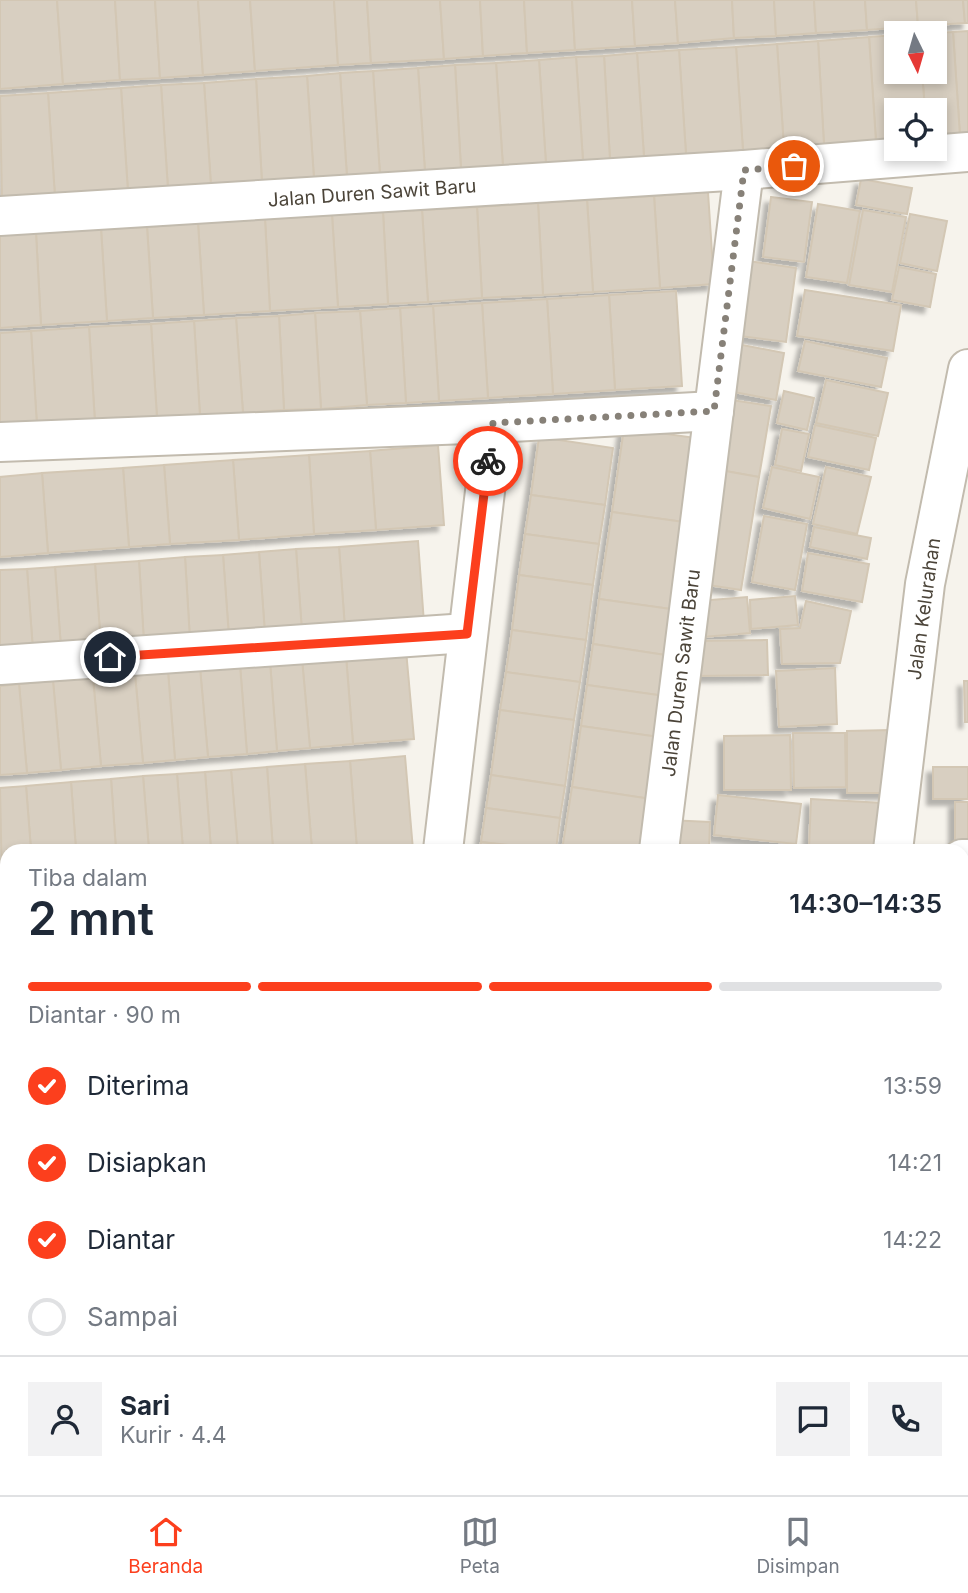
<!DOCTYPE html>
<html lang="id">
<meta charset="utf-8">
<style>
body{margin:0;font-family:Inter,sans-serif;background:#f2f2f3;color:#1f2937;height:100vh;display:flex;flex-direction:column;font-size:26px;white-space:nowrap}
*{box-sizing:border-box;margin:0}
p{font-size:23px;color:#747a83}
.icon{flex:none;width:38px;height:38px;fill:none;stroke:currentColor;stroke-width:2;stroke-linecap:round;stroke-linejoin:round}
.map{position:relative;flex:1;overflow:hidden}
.panel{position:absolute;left:0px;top:844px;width:970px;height:653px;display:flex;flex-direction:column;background:#fff;border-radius:21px 21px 0 0;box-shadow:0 4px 10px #0003}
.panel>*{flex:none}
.needle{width:46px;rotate:175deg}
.buttons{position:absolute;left:884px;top:21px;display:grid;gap:14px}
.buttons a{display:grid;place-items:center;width:63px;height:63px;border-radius:0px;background:#fff;box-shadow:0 4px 10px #0003;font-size:35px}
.pin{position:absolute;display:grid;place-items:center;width:60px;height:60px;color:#fff;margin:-30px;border:4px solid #fff;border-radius:50%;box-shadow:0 2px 7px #0007}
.courier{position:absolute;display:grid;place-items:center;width:70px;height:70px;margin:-35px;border:5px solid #fc3f1d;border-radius:50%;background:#fff;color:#222;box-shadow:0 2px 9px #0007}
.head em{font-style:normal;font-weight:600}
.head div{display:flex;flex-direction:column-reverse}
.head{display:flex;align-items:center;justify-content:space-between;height:119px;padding:0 28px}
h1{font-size:46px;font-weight:600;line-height:52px}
.bar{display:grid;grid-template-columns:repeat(4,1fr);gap:10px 7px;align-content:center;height:84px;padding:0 28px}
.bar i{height:9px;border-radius:5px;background:#e0e1e3}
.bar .current{background:#fc3f1d}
.bar p{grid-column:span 4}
.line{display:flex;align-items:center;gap:18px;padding:0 28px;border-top:2px solid #e0e1e3}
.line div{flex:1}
.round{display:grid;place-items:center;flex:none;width:74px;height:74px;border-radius:0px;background:#f2f2f3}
ol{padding:0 28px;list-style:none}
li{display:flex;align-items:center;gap:21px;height:77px}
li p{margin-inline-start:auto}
li .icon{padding:7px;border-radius:50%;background:#fc3f1d;color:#fff;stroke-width:4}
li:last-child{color:#747a83}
li i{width:38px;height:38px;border:4px solid #e0e1e3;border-radius:50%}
.dock{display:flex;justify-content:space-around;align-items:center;height:98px;border-top:2px solid #e0e1e3;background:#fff;font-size:19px;color:#747a83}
.dock a{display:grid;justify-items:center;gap:4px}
.dock .current{color:#fc3f1d}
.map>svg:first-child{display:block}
.building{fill:#d8cfc1;stroke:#d3c7b4;stroke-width:2;filter:url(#shadow)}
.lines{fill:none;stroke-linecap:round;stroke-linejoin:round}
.minor-casing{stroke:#c2bbae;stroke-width:42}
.minor{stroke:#fff;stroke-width:38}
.done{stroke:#878178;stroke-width:7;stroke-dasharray:0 12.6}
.route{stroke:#fc3f1d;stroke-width:9}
.labels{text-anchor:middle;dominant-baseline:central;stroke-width:6;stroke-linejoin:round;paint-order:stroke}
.street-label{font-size:19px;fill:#4b4439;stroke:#fff}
</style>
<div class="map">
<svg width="968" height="1495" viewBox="0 0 968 1495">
<defs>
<filter id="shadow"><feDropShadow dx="-6" dy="6" stdDeviation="2" flood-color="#0004"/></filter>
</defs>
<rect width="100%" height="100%" fill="#f6f3ec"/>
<g class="building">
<path d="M0,0H57L63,84L0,89Z"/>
<path d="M57,0H115L120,80L63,84Z"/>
<path d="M115,0H155L160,78L120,80Z"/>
<path d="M155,0H198L203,75L160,78Z"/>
<path d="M198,0H250L255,71L203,75Z"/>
<path d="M250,0H334L338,65L255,71Z"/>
<path d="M334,0H367L371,63L338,65Z"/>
<path d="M367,0H440L444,59L371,63Z"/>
<path d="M440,0H480L483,56L444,59Z"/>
<path d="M480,0H524L527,53L483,56Z"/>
<path d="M524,0H572L575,50L527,53Z"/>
<path d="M572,0H632L635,46L575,50Z"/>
<path d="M632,0H675L678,43L635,46Z"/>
<path d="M675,0H732L734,38L678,43Z"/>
<path d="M732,0H774L776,36L734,38Z"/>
<path d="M774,0H814L816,33L776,36Z"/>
<path d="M814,0H865L867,30L816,33Z"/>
<path d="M865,0H916L918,26L867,30Z"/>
<path d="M916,0H963L965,23L918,26Z"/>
<path d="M963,0H968V23H965Z"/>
<path d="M968,31V135L960,136L953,32Z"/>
<path d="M953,32L960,136L934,137V110H925L922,72H934V33H928Z"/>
<path d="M896,35V72H922L925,110H896V140L876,142L869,37Z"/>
<path d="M869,37L876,142L824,145L818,41Z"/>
<path d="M818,41L824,145L784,148L777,44Z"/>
<path d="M777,44L784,148L743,151L736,47Z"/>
<path d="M736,47L743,151L686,154L679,50Z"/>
<path d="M679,50L686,154L644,157L637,53Z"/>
<path d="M637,53L644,157L610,160L604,56Z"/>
<path d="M604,56L610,160L583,161L576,57Z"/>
<path d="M576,57L583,161L546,164L539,60Z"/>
<path d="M539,60L546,164L503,167L496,63Z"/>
<path d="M496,63L503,167L461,169L455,65Z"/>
<path d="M455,65L461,169L425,172L418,68Z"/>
<path d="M418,68L425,172L380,175L373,71Z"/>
<path d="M373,71L380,175L347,177L340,73Z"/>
<path d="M340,73L347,177L314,179L307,76Z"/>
<path d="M307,76L314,179L262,183L256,79Z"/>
<path d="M256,79L262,183L211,186L204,83Z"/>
<path d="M204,83L211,186L168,189L161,85Z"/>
<path d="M161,85L168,189L128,192L121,88Z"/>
<path d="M121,88L128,192L55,197L48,93Z"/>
<path d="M48,93L55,197L2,201L0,96Z"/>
<path d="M861,179L912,188L907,214L856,205Z"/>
<path d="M708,192L714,284L660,288L654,196Z"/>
<path d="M654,196L660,288L593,292L587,200Z"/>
<path d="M771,197L812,202L804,262L763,257Z"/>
<path d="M587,200L593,292L543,295L538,203Z"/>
<path d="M538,203L543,295L482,298L477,207Z"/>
<path d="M818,204L860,211L847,283L806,277Z"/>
<path d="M477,207L482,298L428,302L422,210Z"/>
<path d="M422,210L428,302L388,304L383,212Z"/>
<path d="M863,210L906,217L892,292L849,285Z"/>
<path d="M383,212L388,304L338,307L332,215Z"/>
<path d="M910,214L947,221L937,271L900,263Z"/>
<path d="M332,215L338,307L270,311L265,219Z"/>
<path d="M265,219L270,311L204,315L198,223Z"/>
<path d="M198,223L204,315L153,318L147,227Z"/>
<path d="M147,227L153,318L107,321L101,229Z"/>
<path d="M101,229L107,321L41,325L36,233Z"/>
<path d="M36,233L41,325L0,328V235Z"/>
<path d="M735,259L796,268L786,342L724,334Z"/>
<path d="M899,267L936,274L930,307L892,300Z"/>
<path d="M805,290L901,305L893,351L797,336Z"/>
<path d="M676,291L682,386L615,390L609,295Z"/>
<path d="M609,295L615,390L553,394L547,299Z"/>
<path d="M547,299L553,394L488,398L482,303Z"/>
<path d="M482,303L488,398L439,401L433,306Z"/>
<path d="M433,306L439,401L406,403L400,308Z"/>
<path d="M400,308L406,403L367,405L360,311Z"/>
<path d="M360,311L367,405L321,409L315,313Z"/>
<path d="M315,313L321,409L284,410L279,316Z"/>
<path d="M279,316L284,410L243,413L236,318Z"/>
<path d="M236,318L243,413L200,416L194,321Z"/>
<path d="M194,321L200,416L157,418L151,324Z"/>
<path d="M151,324L157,418L95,423L89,327Z"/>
<path d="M89,327L95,423L37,426L31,331Z"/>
<path d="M31,331L37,426L0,429V333Z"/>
<path d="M805,341L887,358L881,387L798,371Z"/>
<path d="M727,342L784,353L776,400L718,389Z"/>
<path d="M826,380L888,393L878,436L816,423Z"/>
<path d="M784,391L814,398L807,430L777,423Z"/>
<path d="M725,399L771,406L759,477L714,469Z"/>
<path d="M815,425L876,438L869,470L808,457Z"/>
<path d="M624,428L703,439L691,523L612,512Z"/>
<path d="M782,429L809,434L801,471L775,465Z"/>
<path d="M539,437L613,448L605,505L531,495Z"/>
<path d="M438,445L444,525L376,530L370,451Z"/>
<path d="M370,451L376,530L314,534L309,455Z"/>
<path d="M309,455L314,534L239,540L233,460Z"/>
<path d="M233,460L239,540L170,544L164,465Z"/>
<path d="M164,465L170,544L129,547L123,468Z"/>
<path d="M772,467L819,477L810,519L763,508Z"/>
<path d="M826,467L871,477L857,534L813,524Z"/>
<path d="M123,468L129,547L48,553L42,473Z"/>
<path d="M714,469L759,477L741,590L695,583Z"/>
<path d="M42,473L48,553L0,557V477Z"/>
<path d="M531,495L605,505L599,544L525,534Z"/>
<path d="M612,512L691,523L678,610L599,599Z"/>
<path d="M764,516L807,524L795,590L752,582Z"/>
<path d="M814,527L871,538L867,559L810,547Z"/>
<path d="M525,534L599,544L593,585L519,575Z"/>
<path d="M418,541L424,623L345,629L339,547Z"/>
<path d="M339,547L345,629L302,632L296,549Z"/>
<path d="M296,549L302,632L265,634L259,552Z"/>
<path d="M259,552L265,634L229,637L223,555Z"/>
<path d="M808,553L869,564L862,602L802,591Z"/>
<path d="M223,555L229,637L190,640L185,557Z"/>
<path d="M185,557L190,640L144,643L139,561Z"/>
<path d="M139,561L144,643L101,646L95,564Z"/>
<path d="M95,564L101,646L61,648L55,567Z"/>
<path d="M55,567L61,648L33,651L27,569Z"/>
<path d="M27,569L33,651L0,653V570Z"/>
<path d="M519,575L593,585L586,640L512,630Z"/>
<path d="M795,596L798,625L751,629L750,600Z"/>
<path d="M747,597L750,633L703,637L699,601Z"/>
<path d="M599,599L678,610L672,656L593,644Z"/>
<path d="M806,601L851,611L840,663L782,664L780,629L800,628Z"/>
<path d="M512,630L586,640L580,682L506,672Z"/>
<path d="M767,640L768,675L696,676L695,641Z"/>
<path d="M593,644L672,656L665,696L587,685Z"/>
<path d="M406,650L414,739L353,744L346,656Z"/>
<path d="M346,656L353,744L310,748L302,659Z"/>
<path d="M302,659L310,748L277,751L270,662Z"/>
<path d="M270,662L277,751L247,754L240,665Z"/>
<path d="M240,665L247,754L208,757L200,668Z"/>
<path d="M200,668L208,757L175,760L168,671Z"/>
<path d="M835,668L837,724L779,727L776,671Z"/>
<path d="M168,671L175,760L143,763L135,674Z"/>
<path d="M506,672L580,682L574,720L500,710Z"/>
<path d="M135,674L143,763L101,766L93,678Z"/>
<path d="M93,678L101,766L61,770L53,681Z"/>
<path d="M53,681L61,770L27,773L19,684Z"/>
<path d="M964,681H968V722H965Z"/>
<path d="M19,684L27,773L0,775V686Z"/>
<path d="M587,685L665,696L659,737L581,726Z"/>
<path d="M500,710L574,720L565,786L491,775Z"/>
<path d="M581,726L659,737L651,799L572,787Z"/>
<path d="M890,730V793H847V731Z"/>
<path d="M793,733H845L846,787L794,788Z"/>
<path d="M790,735L791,790H724V736Z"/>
<path d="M405,756L413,850H357L350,761Z"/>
<path d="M350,761L357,850H312L305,764Z"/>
<path d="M305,764L312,850H273L267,767Z"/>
<path d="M267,767L273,850H238L231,770Z"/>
<rect x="933" y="767" width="35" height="32"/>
<path d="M231,770L238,850H211L205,772Z"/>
<path d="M205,772L211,850H183L177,774Z"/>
<path d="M177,774L183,850H149L143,776Z"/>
<path d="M491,775L565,786L560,818L486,808Z"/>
<path d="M143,776L149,850H116L111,779Z"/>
<path d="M111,779L116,850H76L71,782Z"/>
<path d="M71,782L76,850H31L26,786Z"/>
<path d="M26,786L31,850H7V883L2,884L0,788Z"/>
<path d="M572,787L651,799L643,850H562Z"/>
<path d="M718,795L801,804L796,844L714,835Z"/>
<path d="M811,799L883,803L881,850L809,848Z"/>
<path d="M955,802H968V851L955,850Z"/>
<path d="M486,808L560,818L556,850L481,842Z"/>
<path d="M667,820L710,822L709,850H666Z"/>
<path d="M481,842L541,850H480Z"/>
<path d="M749,845L802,850H748Z"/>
<rect x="962" y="870" width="6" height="33"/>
<rect x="0" y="917" width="7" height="113"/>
<rect x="962" y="922" width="6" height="50"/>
<path d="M962,977H968V1024L962,1025Z"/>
<rect x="962" y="1032" width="6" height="39"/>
<rect x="962" y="1078" width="6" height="37"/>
<rect x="962" y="1198" width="6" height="72"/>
<rect x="0" y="1356" width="7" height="54"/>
<path d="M962,1402L968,1404V1449L962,1464Z"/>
<path d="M186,1489H219V1495H187Z"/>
<path d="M232,1489H311L310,1495H232Z"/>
<path d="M376,1489H632L631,1495H376Z"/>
<rect x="651" y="1489" width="100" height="6"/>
<path d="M877,1489H906L917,1495H874Z"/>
</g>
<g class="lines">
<g class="minor-casing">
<g id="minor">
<path d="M0,216L744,170L968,152"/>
<path d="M0,442L493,423L714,411"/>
<path d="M0,665L467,633"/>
<path d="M443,850L493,423"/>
<path d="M659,850L744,170"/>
<path d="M893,850L925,584L968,369"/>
<path d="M962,859H968"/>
<path d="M0,888H7"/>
<path d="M352,1495L353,1489"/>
<path d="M830,1495L831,1489"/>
</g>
</g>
<use href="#minor" class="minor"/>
</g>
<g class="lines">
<path class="done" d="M488,461L493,423L714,411L744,170L794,166"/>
<path class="route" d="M110,657L467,634L488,461"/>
</g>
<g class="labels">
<g class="street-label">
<text transform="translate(372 193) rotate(-4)">Jalan Duren Sawit Baru</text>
<text transform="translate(924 609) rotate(-82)">Jalan Kelurahan</text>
<text transform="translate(681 673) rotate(-83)">Jalan Duren Sawit Baru</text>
</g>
</g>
</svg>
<div class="buttons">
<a><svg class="needle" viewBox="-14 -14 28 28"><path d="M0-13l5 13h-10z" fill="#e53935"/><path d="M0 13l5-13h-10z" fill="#747a83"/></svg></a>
<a><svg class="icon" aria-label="locate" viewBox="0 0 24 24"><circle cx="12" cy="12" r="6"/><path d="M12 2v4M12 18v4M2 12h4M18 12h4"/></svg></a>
</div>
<div class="pin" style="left:794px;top:166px;background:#ea580c"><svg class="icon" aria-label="bag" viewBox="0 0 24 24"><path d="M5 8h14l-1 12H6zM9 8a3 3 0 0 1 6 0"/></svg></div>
<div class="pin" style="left:110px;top:657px;background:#1f2937"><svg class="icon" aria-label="home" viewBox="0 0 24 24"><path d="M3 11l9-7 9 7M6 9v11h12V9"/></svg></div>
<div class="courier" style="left:488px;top:461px"><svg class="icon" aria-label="bike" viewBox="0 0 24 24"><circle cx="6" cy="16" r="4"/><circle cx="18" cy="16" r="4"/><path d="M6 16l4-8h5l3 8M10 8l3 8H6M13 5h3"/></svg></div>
<section class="panel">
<div class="head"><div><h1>2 mnt</h1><p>Tiba dalam</p></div><em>14:30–14:35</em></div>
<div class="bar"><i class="current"></i><i class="current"></i><i class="current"></i><i></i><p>Diantar · 90 m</p></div>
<ol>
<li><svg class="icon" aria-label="check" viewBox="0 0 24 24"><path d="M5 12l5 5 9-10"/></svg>Diterima<p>13:59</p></li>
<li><svg class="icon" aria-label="check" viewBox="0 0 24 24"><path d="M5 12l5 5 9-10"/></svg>Disiapkan<p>14:21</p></li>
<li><svg class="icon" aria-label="check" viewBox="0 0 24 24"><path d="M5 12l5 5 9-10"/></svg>Diantar<p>14:22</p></li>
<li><i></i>Sampai</li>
</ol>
<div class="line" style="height:126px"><a class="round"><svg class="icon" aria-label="person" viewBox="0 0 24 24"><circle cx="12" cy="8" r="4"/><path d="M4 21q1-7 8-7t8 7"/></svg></a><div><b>Sari</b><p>Kurir · 4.4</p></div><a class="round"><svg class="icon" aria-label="chat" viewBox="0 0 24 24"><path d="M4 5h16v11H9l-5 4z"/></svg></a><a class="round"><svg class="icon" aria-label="phone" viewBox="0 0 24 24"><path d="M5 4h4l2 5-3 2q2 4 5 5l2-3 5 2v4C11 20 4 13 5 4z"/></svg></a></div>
</section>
</div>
<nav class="dock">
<a class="current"><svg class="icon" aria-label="home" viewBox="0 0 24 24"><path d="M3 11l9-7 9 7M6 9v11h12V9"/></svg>Beranda</a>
<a><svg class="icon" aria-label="map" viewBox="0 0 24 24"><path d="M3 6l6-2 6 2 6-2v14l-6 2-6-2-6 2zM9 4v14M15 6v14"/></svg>Peta</a>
<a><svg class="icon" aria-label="saved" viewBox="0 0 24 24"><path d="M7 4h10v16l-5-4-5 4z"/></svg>Disimpan</a>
</nav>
